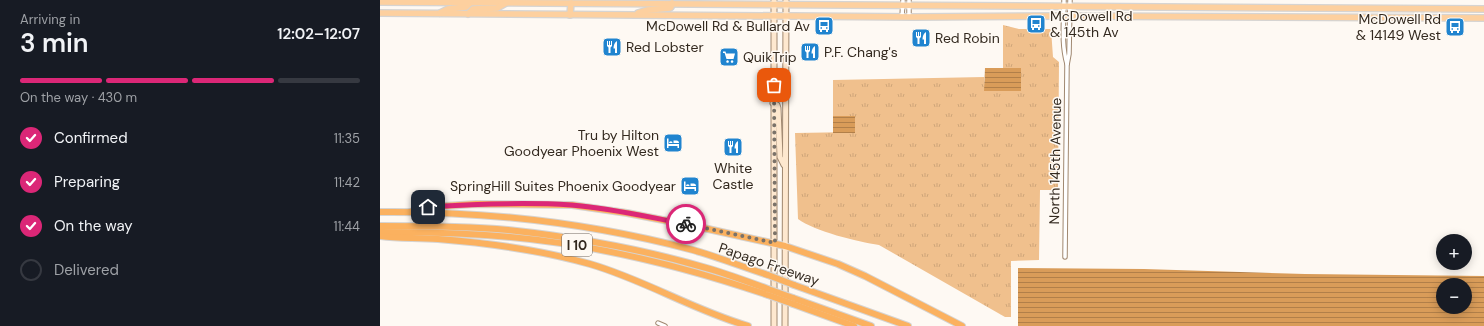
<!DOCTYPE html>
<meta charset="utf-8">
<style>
body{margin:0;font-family:"DM Sans",sans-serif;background:#242831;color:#f1f3f6;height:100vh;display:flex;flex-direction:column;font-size:15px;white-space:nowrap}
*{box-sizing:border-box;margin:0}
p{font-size:13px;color:#9ea1a6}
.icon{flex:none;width:22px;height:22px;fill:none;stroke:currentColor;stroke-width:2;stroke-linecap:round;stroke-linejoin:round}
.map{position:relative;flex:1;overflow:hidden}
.details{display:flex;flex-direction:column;background:#171b24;width:380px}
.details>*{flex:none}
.controls{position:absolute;left:1056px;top:234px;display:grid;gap:8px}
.controls a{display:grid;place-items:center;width:36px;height:36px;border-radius:50%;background:#171b24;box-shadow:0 2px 10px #0003;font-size:20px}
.pin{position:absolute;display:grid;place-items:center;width:34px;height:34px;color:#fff;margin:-17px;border-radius:8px;box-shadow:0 2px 6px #0006}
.courier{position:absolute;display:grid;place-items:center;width:40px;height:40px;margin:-20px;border:3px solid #db2777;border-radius:50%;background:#fff;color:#222;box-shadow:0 1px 5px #0007}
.summary em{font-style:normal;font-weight:600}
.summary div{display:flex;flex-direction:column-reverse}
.summary{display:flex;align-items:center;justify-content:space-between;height:68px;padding:0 20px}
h1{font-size:26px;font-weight:600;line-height:30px}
.bar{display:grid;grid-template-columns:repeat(4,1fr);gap:6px 4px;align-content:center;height:48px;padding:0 20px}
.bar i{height:5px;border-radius:3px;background:#363941}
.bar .on{background:#db2777}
.bar p{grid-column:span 4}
ol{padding:0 20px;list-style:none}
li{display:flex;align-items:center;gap:12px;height:44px}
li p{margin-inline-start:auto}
li .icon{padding:4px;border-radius:50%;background:#db2777;color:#fff;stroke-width:4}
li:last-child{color:#9ea1a6}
li i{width:22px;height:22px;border:2px solid #363941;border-radius:50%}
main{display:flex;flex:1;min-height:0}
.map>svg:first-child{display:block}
.grass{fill:url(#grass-tufts)}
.water{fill:url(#water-rules);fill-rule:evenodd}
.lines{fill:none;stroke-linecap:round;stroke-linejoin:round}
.street-casing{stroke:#a08870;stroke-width:5.5}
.secondary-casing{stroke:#a08870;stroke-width:7}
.primary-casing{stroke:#d6d4d2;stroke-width:8}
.highway-casing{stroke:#d6d4d2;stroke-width:8}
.street{stroke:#fff;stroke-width:3.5}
.secondary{stroke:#fee8cf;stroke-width:5}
.primary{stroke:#fdd09f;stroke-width:5.5}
.highway{stroke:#fbb15f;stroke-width:6}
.highway-bridge-casing{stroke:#d6d4d2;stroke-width:8;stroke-linecap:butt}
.highway-bridge{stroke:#fbb15f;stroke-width:6}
.done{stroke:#7a7269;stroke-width:4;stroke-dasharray:0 7.2}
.route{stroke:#db2777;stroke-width:5}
.labels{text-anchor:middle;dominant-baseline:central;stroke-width:3;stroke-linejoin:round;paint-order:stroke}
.shield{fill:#fef9f3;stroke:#70675f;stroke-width:1}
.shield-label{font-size:13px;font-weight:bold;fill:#33291f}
.poi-label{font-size:14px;fill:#33291f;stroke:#fef9f3;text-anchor:start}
.street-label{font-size:14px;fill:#33291f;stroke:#fef9f3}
</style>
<main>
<section class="details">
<div class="summary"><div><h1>3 min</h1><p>Arriving in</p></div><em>12:02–12:07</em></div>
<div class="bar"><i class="on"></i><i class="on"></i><i class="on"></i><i></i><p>On the way · 430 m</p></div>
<ol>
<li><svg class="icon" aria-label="check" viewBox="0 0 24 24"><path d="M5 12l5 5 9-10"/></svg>Confirmed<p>11:35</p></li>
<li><svg class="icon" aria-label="check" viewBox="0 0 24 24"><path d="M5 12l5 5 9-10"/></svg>Preparing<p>11:42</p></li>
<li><svg class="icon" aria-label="check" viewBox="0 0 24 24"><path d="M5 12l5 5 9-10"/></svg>On the way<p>11:44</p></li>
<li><i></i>Delivered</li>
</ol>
</section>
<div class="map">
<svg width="1104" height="326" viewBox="0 0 1104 326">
<defs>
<pattern id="grass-tufts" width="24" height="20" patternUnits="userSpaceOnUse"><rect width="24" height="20" fill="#f0c08d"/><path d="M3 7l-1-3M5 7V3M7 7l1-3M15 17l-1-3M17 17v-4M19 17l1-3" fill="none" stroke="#cea579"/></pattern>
<pattern id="water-rules" width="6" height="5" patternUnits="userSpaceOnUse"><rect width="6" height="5" fill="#d99c59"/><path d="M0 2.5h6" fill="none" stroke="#b17f49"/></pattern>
</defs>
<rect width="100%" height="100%" fill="#fef9f3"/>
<path class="grass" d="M623,25L639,29H671L673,57L679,62L678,190H660L659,260L631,261V317H625L499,245C478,242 434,231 418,219L415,133L475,132V116H453V80L604,77L605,91L641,68H623Z"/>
<g class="water">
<path d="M605,68H641V91H604Z"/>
<rect x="453" y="116" width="22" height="17"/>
<path d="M638,268L764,269L925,274L1104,276V326H638ZM1063,285H1085V307H1063Z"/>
</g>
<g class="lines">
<g class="street-casing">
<g id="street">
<path d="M684,0C684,22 681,43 687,64"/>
<path d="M522,17L523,0"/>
<path d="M529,17V0"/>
<path d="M685,257L687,65L689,54L690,0"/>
<path d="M278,323L285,326"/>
</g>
</g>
<g class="secondary-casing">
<g id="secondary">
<path d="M394,0V326"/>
<path d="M393,103L397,105L398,108L400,157L404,165"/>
<path d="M405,326L406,0"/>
</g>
</g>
<g class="primary-casing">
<g id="primary">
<path d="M0,2L1104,9"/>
<path d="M0,13L534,17L684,16L1104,18"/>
<path d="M60,13L68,9L86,7L91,2"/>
<path d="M258,13L268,10L290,8L291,7L292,3"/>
<path d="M88,14L93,9L117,8L126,3"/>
<path d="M190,15L191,3"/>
</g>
</g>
<g class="highway-casing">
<g id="highway">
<path d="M0,212C106,211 210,223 313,250C338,257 363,267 388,275"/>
<path d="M30,212L48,207L96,204L192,205L247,213L319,227L405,246L458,264L485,276L582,326"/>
<path d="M0,226C42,226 85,226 128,230C194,237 266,250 330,269C350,275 369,282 388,289"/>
<path d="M0,232C40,232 79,233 118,236C211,243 300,265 388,295"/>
<path d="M0,236C19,239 38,237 58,239C109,243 160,250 210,264C265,280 313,310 368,326"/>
<path d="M414,285L528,326"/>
<path d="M413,298L491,326"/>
<path d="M413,304L474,326"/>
</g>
</g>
<use href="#street" class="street"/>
<use href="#secondary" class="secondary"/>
<use href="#primary" class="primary"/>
<use href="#highway" class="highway"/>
<g class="highway-bridge-casing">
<g id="highway-bridge">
<path d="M388,275L414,285"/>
<path d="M388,289L413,298"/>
<path d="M388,295L413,304"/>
</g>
</g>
<use href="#highway-bridge" class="highway-bridge"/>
</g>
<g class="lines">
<path class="done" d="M306,224L395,243L394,85"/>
<path class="route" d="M48,207C95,204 144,202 191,205C230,208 268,217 306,224"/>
</g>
<defs>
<g id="bus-square" transform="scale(1)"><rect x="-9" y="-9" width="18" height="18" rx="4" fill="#2084cf" stroke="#fef9f3"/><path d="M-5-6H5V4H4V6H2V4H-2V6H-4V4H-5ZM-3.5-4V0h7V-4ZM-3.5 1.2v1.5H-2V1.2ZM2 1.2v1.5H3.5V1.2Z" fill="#fff"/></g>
<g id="restaurant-square" transform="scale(1)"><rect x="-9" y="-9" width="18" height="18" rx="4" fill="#2084cf" stroke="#fef9f3"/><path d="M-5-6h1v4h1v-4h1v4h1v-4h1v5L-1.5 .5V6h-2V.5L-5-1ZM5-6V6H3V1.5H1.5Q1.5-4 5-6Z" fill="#fff"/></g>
<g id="supermarket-square" transform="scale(1)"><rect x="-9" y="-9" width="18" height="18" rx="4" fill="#2084cf" stroke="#fef9f3"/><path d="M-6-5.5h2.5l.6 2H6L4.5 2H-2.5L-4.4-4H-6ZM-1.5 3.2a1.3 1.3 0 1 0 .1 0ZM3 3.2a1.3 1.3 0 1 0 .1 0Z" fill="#fff"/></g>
<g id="hotel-square" transform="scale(1)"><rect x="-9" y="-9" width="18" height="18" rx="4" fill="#2084cf" stroke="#fef9f3"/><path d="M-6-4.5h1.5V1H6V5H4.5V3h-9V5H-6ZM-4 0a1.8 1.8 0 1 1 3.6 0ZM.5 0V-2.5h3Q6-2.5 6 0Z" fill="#fff"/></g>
</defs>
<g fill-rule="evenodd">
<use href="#bus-square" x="656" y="24"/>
<use href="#bus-square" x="444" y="26"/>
<use href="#bus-square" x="1075" y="27"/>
<use href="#restaurant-square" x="541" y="38"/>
<use href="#restaurant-square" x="232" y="47"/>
<use href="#restaurant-square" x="430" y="52"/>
<use href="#supermarket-square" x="349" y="57"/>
<use href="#hotel-square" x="293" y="143"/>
<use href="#restaurant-square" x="353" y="147"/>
<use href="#hotel-square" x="310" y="186"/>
</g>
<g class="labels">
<rect class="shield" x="182" y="234" width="30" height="22" rx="3"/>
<g class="shield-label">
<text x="197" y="245">I 10</text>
</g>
<g class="poi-label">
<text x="670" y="16">McDowell Rd<tspan x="670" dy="16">&amp; 145th Av</tspan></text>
<text x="1061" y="19" text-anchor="end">McDowell Rd<tspan x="1061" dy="16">&amp; 14149 West</tspan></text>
<text x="430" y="26" text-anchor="end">McDowell Rd &amp; Bullard Av</text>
<text x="555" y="38">Red Robin</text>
<text x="246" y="47">Red Lobster</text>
<text x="444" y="52">P.F. Chang's</text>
<text x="363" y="57">QuikTrip</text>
<text x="279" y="135" text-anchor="end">Tru by Hilton<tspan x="279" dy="16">Goodyear Phoenix West</tspan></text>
<text x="353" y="168" text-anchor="middle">White<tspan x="353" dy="16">Castle</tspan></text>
<text x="296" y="186" text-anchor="end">SpringHill Suites Phoenix Goodyear</text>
</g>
<g class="street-label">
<text transform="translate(675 161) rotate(-89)">North 145th Avenue</text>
<text transform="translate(389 264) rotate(19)">Papago Freeway</text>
</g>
</g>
</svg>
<div class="controls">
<a>+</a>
<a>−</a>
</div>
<div class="pin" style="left:394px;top:85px;background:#ea580c"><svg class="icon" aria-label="bag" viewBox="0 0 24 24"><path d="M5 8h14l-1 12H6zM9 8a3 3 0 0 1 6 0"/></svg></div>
<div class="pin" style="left:48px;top:207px;background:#1f2937"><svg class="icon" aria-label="home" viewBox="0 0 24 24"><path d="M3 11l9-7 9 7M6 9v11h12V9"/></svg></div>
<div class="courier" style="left:306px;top:224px"><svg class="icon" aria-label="bike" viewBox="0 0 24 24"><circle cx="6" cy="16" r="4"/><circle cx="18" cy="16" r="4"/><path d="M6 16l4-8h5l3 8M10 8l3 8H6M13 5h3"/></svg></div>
</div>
</main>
